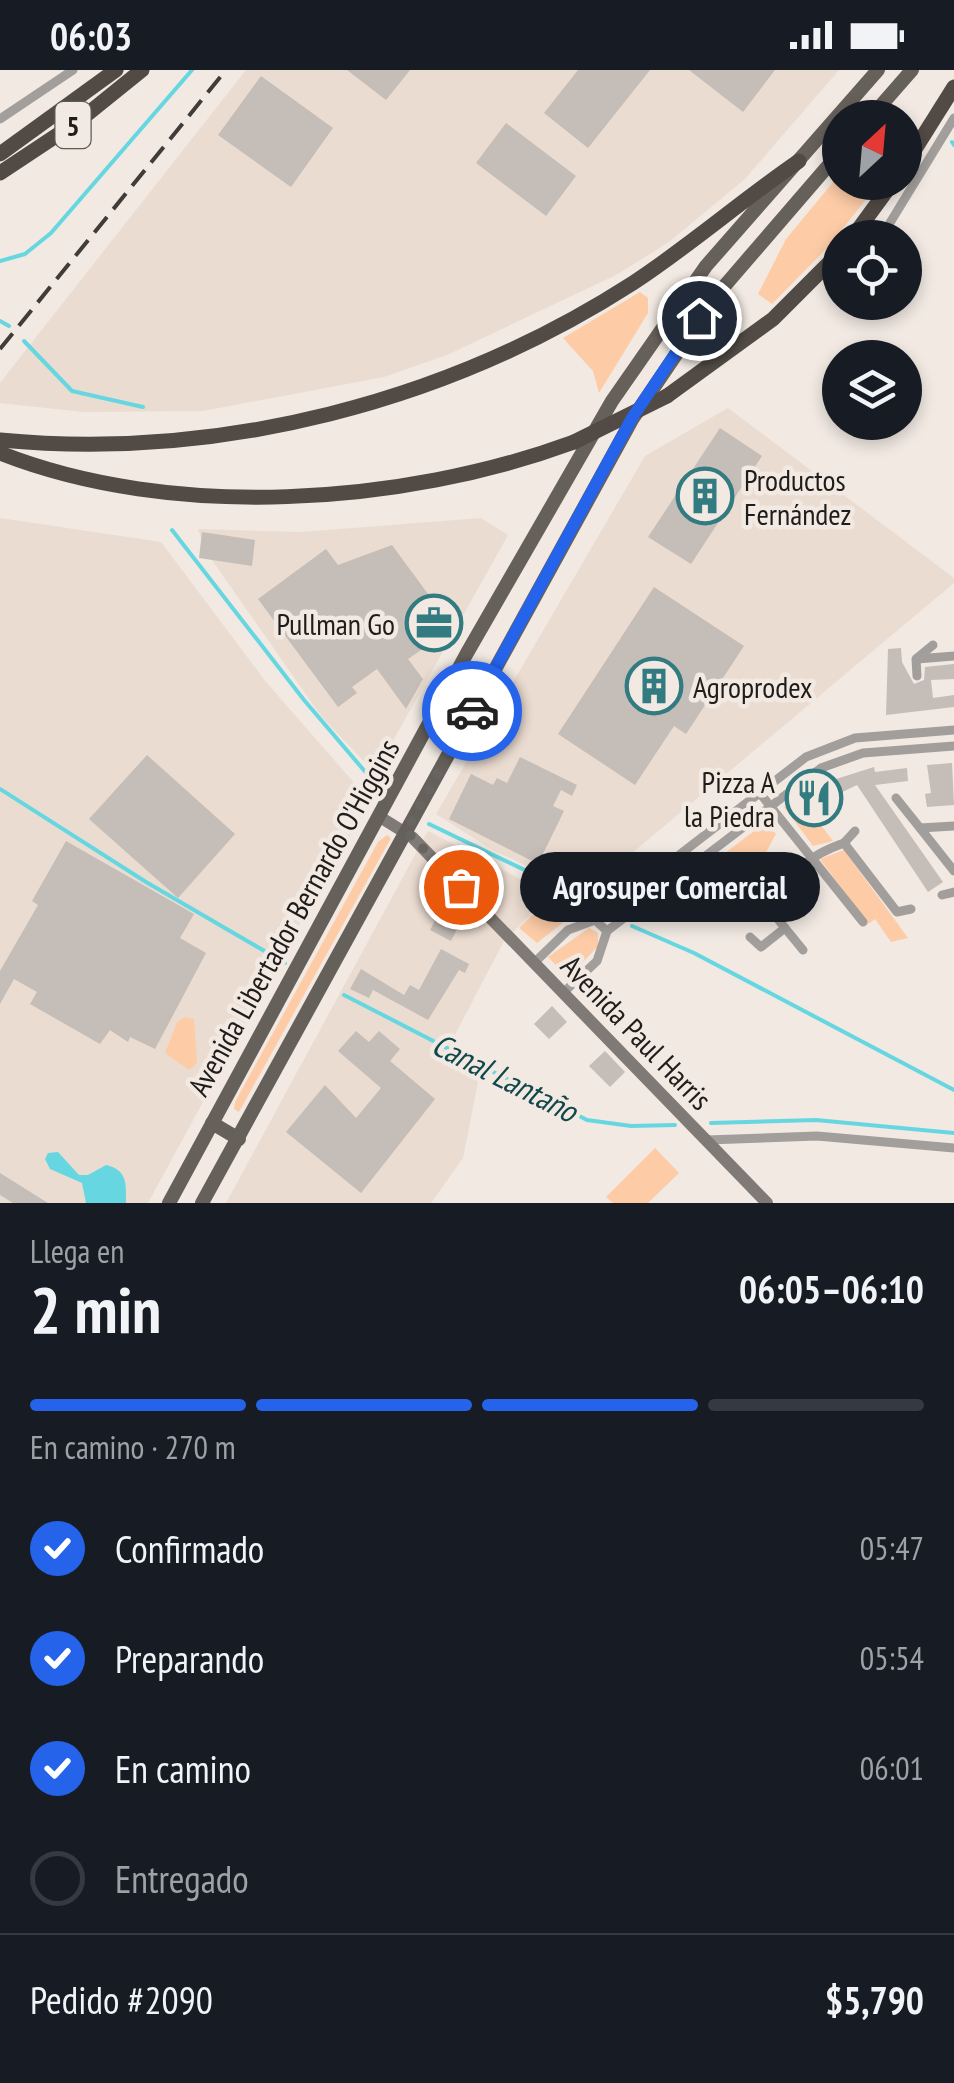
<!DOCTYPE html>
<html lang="es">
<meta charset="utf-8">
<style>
body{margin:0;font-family:"PT Sans Narrow",sans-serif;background:#242831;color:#f1f3f6;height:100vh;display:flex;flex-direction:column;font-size:38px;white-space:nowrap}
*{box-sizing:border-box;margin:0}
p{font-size:32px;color:#9ea1a6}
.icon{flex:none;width:55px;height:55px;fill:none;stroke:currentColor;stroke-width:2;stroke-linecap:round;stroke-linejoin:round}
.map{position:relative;height:1133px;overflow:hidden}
.details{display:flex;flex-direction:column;background:#171b24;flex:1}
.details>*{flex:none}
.needle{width:65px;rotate:26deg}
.controls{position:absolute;left:822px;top:30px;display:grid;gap:20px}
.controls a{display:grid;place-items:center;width:100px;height:100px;border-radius:50%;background:#171b24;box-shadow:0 5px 15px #0003;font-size:50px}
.pin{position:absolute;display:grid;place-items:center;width:85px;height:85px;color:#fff;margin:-42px;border:5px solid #fff;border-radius:50%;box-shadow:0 2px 10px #0007}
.courier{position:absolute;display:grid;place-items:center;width:100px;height:100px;margin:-50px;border:8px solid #2563eb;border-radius:50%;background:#fff;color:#222;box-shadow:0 2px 12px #0007}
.bubble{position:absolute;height:70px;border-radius:35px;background:#171b24;box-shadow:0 5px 15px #0003;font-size:32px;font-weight:700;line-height:70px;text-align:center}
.headline em{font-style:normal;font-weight:700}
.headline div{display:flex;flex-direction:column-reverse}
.headline{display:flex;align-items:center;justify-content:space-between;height:170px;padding:0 30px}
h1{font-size:65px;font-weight:700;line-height:75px}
.bar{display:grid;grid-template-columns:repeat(4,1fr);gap:15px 10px;align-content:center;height:120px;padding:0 30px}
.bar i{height:12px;border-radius:8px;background:#363941}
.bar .on{background:#2563eb}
.bar p{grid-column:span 4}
.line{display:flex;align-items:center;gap:25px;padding:0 30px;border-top:2px solid #363941}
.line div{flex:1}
ol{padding:0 30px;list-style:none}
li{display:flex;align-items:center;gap:30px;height:110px}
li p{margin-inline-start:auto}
li .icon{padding:10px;border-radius:50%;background:#2563eb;color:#fff;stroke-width:4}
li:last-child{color:#9ea1a6}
li i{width:55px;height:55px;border:5px solid #363941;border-radius:50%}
.status{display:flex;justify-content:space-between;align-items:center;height:70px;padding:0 50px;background:#171b24;direction:ltr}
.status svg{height:28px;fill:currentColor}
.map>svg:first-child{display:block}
.built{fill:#ebdcd1}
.green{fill:#fdcca7}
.water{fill:#66d7e1}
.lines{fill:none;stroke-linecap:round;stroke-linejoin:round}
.stream{stroke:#66d7e1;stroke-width:4}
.building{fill:#c5bdb7}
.street{stroke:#a29e9c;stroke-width:9}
.secondary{stroke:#7f7a76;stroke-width:12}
.primary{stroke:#66605b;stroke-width:14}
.highway{stroke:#514a45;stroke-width:15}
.rail{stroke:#403c39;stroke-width:4;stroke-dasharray:20 10;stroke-linecap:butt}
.highway-bridge{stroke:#514a45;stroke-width:15}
.done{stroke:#686460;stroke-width:10;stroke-dasharray:0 18}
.route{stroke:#2563eb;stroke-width:12}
.labels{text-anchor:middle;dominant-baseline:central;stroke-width:9;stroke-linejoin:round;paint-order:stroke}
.shield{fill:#f1e9e2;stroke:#5e5a56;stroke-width:2.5}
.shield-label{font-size:28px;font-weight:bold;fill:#1f1c1a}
.poi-label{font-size:30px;fill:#1f1c1a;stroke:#f1e9e2;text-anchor:start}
.street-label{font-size:30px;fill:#1f1c1a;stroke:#f1e9e2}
.water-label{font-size:32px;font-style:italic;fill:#12474b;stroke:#f1e9e2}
</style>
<div class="status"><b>06:03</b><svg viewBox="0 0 49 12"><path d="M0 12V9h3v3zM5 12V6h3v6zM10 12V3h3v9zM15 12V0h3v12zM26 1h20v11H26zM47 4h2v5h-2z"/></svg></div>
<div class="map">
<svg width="954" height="1133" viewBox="0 0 954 1133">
<rect width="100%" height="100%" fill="#f1e9e2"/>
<g class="built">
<path d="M246,0H839L745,109L669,172L616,205L447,285L384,307L203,341L84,342L0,333V313Z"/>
<path d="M728,338L954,508V513L588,820L578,819L494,781L436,744L645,386Z"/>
<path d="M0,448L161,472L266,612L371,732L333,793L148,1133H0Z"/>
<path d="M481,448L508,465L375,703L321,646L205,480L198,459L301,462Z"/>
<path d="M428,761L551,825L504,871L446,982L479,1007L463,1088L431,1133H226Z"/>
</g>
<g class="green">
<path d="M840,104V112L879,113L828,177L772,234L758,224L786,169Z"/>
<path d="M640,222L648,228V243L599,323L593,301L563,268Z"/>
<path d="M799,726L833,771L813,776L784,737Z"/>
<path d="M766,752L776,764L730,847L690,826L684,829L672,823Z"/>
<path d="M387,765L391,768L239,1042L234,1039L235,1032L378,772Z"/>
<path d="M844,780L908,868L891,872L875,849L868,854L820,789Z"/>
<path d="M551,827L579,840L537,873L519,858Z"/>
<path d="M589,858L598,863V876L568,908L548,887Z"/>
<path d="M185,947L194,949L197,993L189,1000L165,983L177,952Z"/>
<path d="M655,1078L679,1103L648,1133H613L606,1127Z"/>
</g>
<path class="water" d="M58,1082L79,1105H88L106,1095C128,1100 126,1114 126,1133H86L82,1113L50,1099L45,1089L48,1083Z"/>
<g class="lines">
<g class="stream">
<path d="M952,72L954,75"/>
<path d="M0,191L25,184L51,163L192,0"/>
<path d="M0,251L9,256"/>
<path d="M24,271L72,321L143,337"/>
<path d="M172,460L304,630L379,718"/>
<path d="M0,719L146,812L285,893"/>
<path d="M429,754L595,834"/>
<path d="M632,856L694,883L954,1020"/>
<path d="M344,925L587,1050L631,1056L675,1055"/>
<path d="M711,1053L816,1050L954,1063"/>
</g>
</g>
<g class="building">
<path d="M347,0H410L386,30Z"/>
<path d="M578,0H650L588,78L544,43Z"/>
<path d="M689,0H775L743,42Z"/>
<path d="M261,6L333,58L291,117L218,65Z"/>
<path d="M506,53L576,106L546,146L476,93Z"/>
<path d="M720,358L762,386L691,494L648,467Z"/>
<path d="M202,462L255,470L252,496L199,488Z"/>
<path d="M392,475L453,558L408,589L423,609L406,639L377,599L352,617L357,623L338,637L258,529L326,479L338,495Z"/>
<path d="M654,517L744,576L686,664L674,656L635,715L558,664Z"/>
<path d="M901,578L902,592L914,614L924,610L925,597L954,594V609L931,610L933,628L954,625V637L886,645L888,579Z"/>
<path d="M147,685L235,764L178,828L89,749Z"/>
<path d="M520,687L577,715L572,726L561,720L553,736L564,741L538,794L449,749L471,704L493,715L497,708L507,713Z"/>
<path d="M952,693L954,735L927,737L925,724L931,723L927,695Z"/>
<path d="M874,697L875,702L907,698L908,711L875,715L943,812L928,822L857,715L811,737L804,728L833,710Z"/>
<path d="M66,771L194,844L180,868L206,883L155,979L130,967L128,972L110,960L100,974L30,934L37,922L14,909L0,934V901L38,835L32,831Z"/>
<path d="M441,839L462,850L451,871L430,860Z"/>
<path d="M441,879L469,894L465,903L459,900L428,950L373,920L369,928L350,919L361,899L404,925L410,915L419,920Z"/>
<path d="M552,936L567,952L549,969L534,954Z"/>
<path d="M356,961L369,972L379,961L400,979L390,991L435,1029L361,1123L286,1062L325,1015L356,1048L381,1018L338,981Z"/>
<path d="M605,981L625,1002L610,1017L589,996Z"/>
<path d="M0,1103L48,1133H13L0,1125Z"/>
</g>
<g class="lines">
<g class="street">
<path d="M0,49L73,0"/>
<path d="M885,161L954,48"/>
<path d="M917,589L954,586"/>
<path d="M917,606L916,589L933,575"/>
<path d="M759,722L863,852"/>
<path d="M896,728L920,758"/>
<path d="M954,756L920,758L954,801"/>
<path d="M844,773L855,761"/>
<path d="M942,825L954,822"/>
<path d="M595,850L806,687L855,668L954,660"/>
<path d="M785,858L803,880"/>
<path d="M607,861L821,698L863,683L954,676"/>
<path d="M750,867L761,877L785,858L773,843C796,803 799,789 844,773L897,842L911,839"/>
<path d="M535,892L568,860L595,850L607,861L597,891L564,922"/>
<path d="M707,1070L817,1066L954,1078"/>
</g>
<path class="secondary" d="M380,747L412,767L767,1133"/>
<g class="primary">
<path d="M870,48L912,0"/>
<path d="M212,1053L239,1069"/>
<path d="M169,1133L467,583L612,331L706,196L878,0"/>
<path d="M202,1133L633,348L715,227L840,82"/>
</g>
<g class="highway">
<path d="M0,84L116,0"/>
<path d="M905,95L954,17"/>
<path d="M0,103L80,50L142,0"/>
<path d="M852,168L893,112"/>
<path d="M667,326L773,249L840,182"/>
<path d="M0,370C220,391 448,332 633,213C691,175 742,130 799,91"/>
<path d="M0,383C172,451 403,435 574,372"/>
</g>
<path class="rail" d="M0,279L226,0"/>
<path class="highway-bridge" d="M574,372L667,326"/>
</g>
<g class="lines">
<path class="done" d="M461,817L406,761L472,641"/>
<path class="route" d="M472,641L632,348L699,248"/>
</g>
<defs>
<g id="building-ring" transform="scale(2.875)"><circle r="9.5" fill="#f1e9e2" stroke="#327b81" stroke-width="1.5"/><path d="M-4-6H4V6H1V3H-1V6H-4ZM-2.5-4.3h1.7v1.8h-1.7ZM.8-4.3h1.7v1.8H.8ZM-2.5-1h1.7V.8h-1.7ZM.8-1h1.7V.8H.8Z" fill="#327b81"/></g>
<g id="office-ring" transform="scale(2.875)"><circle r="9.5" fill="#f1e9e2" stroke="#327b81" stroke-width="1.5"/><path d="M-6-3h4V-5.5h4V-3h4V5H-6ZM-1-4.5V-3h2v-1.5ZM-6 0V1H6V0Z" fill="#327b81"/></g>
<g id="restaurant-ring" transform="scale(2.875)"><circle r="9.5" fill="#f1e9e2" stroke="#327b81" stroke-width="1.5"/><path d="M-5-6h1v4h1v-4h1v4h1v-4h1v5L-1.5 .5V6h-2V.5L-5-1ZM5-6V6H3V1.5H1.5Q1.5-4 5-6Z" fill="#327b81"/></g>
</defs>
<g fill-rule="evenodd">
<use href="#building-ring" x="705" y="426"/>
<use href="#office-ring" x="434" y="553"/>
<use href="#building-ring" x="654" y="616"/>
<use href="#restaurant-ring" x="814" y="728"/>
</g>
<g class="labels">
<rect class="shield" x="55.5" y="32" width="35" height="46" rx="8"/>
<g class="shield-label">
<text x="73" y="55">5</text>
</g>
<g class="poi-label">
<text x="744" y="409">Productos<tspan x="744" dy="34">Fernández</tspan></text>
<text x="395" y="553" text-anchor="end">Pullman Go</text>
<text x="693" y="616">Agroprodex</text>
<text x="775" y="711" text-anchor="end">Pizza A<tspan x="775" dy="34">la Piedra</tspan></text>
</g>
<g class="street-label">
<text transform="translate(293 847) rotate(-61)">Avenida Libertador Bernardo O'Higgins</text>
<text transform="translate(637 962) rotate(46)">Avenida Paul Harris</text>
</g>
<g class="water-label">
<text transform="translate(505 1007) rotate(27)">Canal Lantaño</text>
</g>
</g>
</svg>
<div class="controls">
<a><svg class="needle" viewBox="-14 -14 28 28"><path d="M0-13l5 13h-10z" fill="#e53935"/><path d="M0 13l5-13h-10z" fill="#9ea1a6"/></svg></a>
<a><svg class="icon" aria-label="locate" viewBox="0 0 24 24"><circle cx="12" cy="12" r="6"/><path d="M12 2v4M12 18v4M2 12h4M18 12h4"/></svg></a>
<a><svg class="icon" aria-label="layers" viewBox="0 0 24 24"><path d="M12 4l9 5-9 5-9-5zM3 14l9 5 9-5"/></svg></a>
</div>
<div class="pin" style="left:461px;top:817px;background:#ea580c"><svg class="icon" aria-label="bag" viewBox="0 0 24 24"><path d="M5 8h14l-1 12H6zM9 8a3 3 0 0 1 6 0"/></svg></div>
<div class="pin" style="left:699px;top:248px;background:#1f2937"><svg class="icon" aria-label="home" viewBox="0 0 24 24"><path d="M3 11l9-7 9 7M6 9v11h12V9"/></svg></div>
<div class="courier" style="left:472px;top:641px"><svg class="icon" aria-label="car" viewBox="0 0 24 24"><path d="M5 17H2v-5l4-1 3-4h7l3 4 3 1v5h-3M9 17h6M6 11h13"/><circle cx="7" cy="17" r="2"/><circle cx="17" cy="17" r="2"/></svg></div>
<div class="bubble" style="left:520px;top:782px;width:300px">Agrosuper Comercial</div>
</div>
<section class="details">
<div class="headline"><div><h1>2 min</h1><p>Llega en</p></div><em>06:05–06:10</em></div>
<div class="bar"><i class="on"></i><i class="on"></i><i class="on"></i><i></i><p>En camino · 270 m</p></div>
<ol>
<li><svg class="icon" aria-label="check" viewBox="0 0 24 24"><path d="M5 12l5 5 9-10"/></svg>Confirmado<p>05:47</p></li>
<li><svg class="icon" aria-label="check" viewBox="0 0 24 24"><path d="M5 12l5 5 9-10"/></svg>Preparando<p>05:54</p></li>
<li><svg class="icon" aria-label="check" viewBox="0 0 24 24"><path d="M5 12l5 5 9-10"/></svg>En camino<p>06:01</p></li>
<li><i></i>Entregado</li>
</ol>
<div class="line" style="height:130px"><div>Pedido #2090</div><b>$5,790</b></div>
</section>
